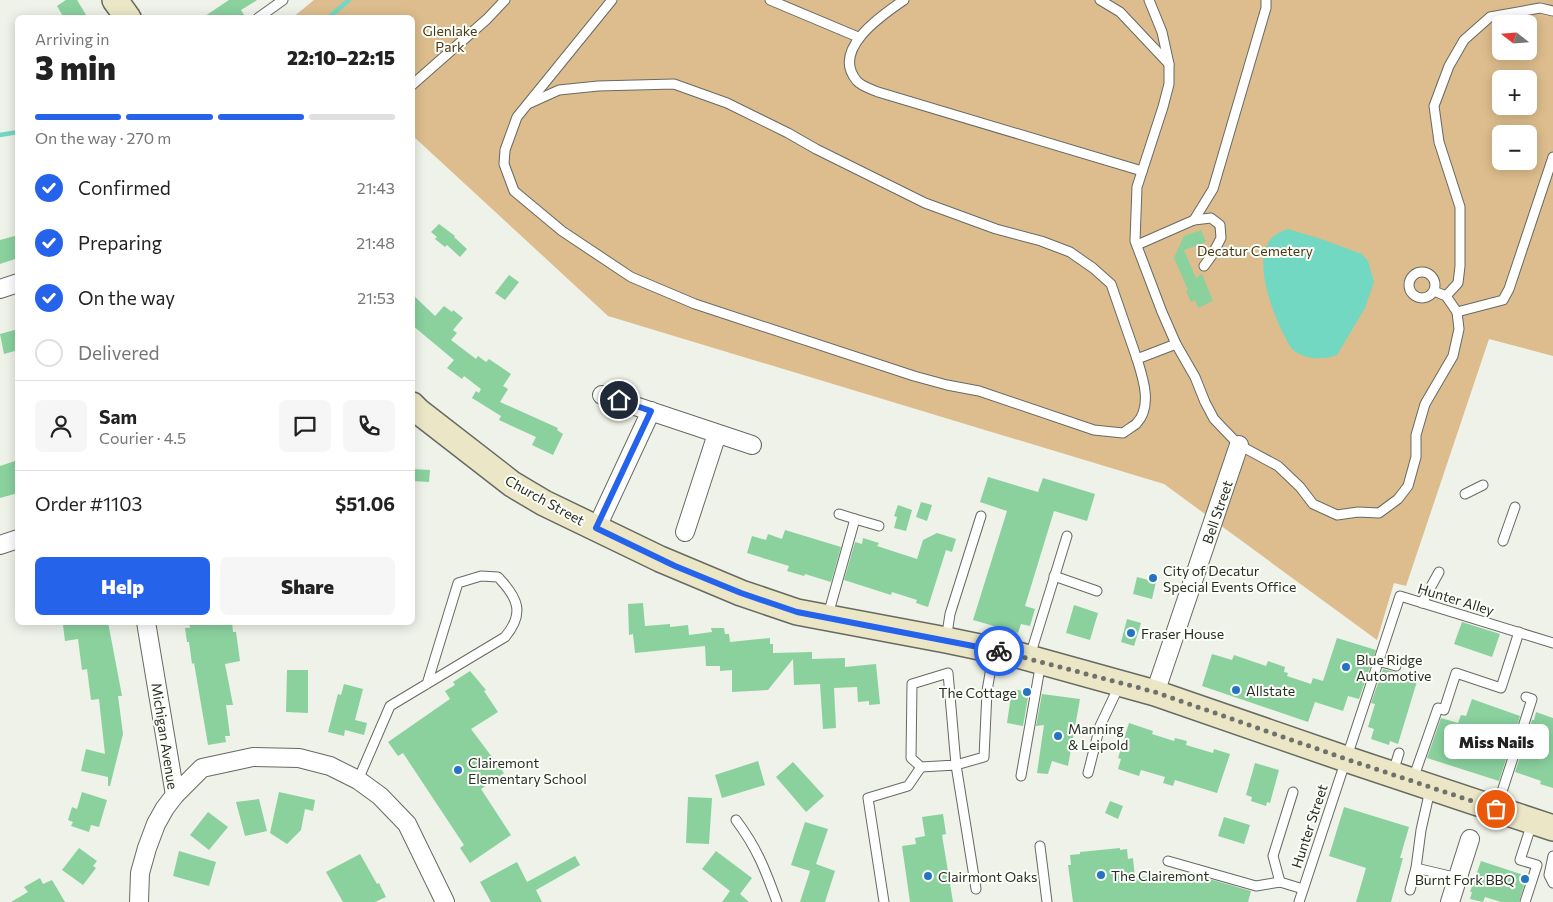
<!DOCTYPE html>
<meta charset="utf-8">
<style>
body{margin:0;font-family:Commissioner,sans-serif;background:#f6f6f6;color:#222;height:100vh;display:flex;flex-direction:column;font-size:19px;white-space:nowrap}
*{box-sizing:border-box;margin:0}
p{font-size:16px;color:#767676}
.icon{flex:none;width:28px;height:28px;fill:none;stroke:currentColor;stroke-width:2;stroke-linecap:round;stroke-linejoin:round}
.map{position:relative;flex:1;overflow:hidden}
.drawer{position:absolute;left:15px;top:15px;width:400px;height:610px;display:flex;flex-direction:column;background:#fff;border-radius:8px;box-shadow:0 2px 12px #0003}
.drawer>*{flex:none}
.needle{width:32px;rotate:287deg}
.controls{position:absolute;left:1492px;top:15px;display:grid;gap:10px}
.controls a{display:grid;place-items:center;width:45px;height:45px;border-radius:8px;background:#fff;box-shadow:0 2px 12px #0003;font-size:25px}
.pin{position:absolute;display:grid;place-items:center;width:42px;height:42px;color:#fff;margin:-21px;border:2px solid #fff;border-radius:50%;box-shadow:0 1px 5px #0007}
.courier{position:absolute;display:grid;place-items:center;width:50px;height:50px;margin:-25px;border:4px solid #2563eb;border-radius:50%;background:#fff;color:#222;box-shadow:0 1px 6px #0007}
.bubble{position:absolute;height:35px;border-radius:8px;background:#fff;box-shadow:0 2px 12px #0003;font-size:16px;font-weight:800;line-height:35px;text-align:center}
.summary em{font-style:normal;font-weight:800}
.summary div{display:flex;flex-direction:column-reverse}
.summary{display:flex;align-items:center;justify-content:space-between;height:85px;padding:0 20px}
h1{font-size:32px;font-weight:800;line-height:38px}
.bar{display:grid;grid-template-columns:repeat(4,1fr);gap:8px 5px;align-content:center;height:60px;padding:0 20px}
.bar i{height:6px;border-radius:4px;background:#e0e0e0}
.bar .selected{background:#2563eb}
.bar p{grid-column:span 4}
.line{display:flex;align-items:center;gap:12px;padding:0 20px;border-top:1px solid #e0e0e0}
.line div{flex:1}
.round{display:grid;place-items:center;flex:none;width:52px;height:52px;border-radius:8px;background:#f6f6f6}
ol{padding:0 20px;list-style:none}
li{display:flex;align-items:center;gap:15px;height:55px}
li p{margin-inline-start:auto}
li .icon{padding:5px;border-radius:50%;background:#2563eb;color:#fff;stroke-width:4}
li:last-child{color:#767676}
li i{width:28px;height:28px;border:2px solid #e0e0e0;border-radius:50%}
.action{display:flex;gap:10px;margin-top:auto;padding:10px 20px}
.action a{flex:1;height:58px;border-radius:8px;background:#2563eb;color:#fff;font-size:20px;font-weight:800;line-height:58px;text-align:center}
.action a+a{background:#f6f6f6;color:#222}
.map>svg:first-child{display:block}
.green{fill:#ddbd8d;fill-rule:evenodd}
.water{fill:#73d8c1}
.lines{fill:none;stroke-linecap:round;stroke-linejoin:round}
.stream{stroke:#73d8c1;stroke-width:4.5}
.building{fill:#8ad19e}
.lane-casing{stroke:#676a62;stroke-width:11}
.street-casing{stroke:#676a62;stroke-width:20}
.secondary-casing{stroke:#676a62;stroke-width:28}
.lane{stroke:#fff;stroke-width:9}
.street{stroke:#fff;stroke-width:18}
.secondary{stroke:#ebe6c6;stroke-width:25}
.done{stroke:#6f726c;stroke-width:5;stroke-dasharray:0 9}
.route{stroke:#2563eb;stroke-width:6}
.poi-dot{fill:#2474c3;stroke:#fbfff7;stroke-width:2}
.labels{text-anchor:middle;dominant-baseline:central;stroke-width:4;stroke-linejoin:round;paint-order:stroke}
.park-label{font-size:14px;fill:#4c391a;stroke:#fbfff7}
.street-label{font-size:14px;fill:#2b2d29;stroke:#fbfff7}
.poi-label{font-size:14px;fill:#2b2d29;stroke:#fbfff7;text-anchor:start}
</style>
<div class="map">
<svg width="1553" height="902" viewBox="0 0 1553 902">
<rect width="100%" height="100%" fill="#eef2e8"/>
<path class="green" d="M314,0H1553V356L1489,339L1406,586L1394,583L1377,640L1164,484L608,316L413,136L412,18H292ZM1501,24H1529V51H1501ZM1501,79H1529V106H1501ZM1501,134H1529V161H1501Z"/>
<path class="water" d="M1288,229L1321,239L1362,254L1368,261L1374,282L1365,308L1337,355C1323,360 1305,360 1293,350C1290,347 1287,341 1285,337C1274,317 1255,267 1267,245C1271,236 1279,232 1288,229Z"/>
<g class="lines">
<g class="stream">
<path d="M328,18L349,0"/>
<path d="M0,135L18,132"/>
</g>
</g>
<g class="building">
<path d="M66,0H77L88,18H64L57,6Z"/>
<path d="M229,0H257L241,10L246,18H202Z"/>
<path d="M439,224L455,236L454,237L467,249L460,257L447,245L445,247L435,239L437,237L431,232Z"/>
<path d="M1201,230L1206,242L1184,250L1196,278L1202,274L1213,301L1198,308L1195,300L1191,302L1186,291L1188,290L1174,258L1184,236Z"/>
<path d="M18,235V258L0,264V240Z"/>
<path d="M509,275L519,282L505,300L495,293Z"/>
<path d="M412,294L435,316L444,306L452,312L453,310L463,318L453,330L457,333L451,340L476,359L478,356L486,362L489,359L511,374L503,386L508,389L500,402L558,428L557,430L563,434L553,455L532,445L536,437L499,420L501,416L472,398L476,391L479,393L481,389L464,376L462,379L447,368L454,360L412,325Z"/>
<path d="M18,329V350L4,354L0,334Z"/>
<path d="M18,460V493L0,498V466Z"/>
<path d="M412,469L430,470L429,482L412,481Z"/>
<path d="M988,477L1038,492L1043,478L1095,494L1087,521L1054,511L1025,606L1035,609L1030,626L1021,624L1018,633L973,620L1007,511L980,502Z"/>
<path d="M921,502L932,505L927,521L916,517Z"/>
<path d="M898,505L912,510L906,531L894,528L897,517L894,516Z"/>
<path d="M785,530L841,547L831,582L805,574L804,576L787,571L789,566L747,553L752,536L766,540L768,534L782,539Z"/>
<path d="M937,533L956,539L952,552L946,550L928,607L916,603L917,600L892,592L891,595L844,580L855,542L862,544L863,538L879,543L877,546L917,559L923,540Z"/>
<path d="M1137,577L1156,582L1152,599L1133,594Z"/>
<path d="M643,603L645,626L670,624V627L688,625L689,635L712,632L711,628H724L725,634H729L730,642L770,638V644H773V653L812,652V659L845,658V667L876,664L880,704L869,705V701L858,702L857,687L834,688L836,728L823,729L820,684L794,685L793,659L768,690L732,692V670L720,671V666H706L705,646L635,653L633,634L629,635L628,604Z"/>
<path d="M1074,605L1098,613L1090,640L1066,633Z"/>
<path d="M1127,619L1141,623L1134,646L1121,642Z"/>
<path d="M67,622H108L122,696H118L123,734L110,786H108V777L81,771L86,749L105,754L99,699L91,700L87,669L82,670L78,639L65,641L63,625L67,624Z"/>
<path d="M189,622H232L233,632H236L240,661L225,664L233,705H226L230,736H225L226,742L208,745L194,663L192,664L189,642H187L185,628H190Z"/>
<path d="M1462,622L1500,634L1492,657L1454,644Z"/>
<path d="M1337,638L1376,650L1359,699L1348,696L1343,711L1315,702L1308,722L1202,686L1212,654L1232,660L1234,655L1266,666L1268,661L1285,667L1284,672L1288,673L1287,676L1311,684L1313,678L1323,681Z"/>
<path d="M1383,669L1418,678L1398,744L1390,741L1389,745L1371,739L1374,729L1368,727L1375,704L1371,703Z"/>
<path d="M287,670H308V713L286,712Z"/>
<path d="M470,671L486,690L484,691L498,712L471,729L504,773L481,789L511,835L470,863L460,848L464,845L403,753L398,756L388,742L450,699L445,691L455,685L453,682Z"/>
<path d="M344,684L363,689L355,720L367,723L364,735L345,730L344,736L328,732L338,694L341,695Z"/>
<path d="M1012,689L1029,692L1023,726L1007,723Z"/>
<path d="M1042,694L1080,699L1068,766L1052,761L1048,774L1037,773L1044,725L1036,726Z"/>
<path d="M1472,699L1520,716L1499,781L1427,758L1441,718L1458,723L1461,715L1466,716Z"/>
<path d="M1536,712L1553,718V788L1540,784L1541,781L1515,772L1532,720H1534Z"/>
<path d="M1129,723L1153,731L1152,734L1174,741L1175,738L1187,741L1186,745L1213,753L1214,749L1230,754L1217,793L1175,780L1173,786L1163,783L1165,777L1141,770L1139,776L1118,769L1121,759L1118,758Z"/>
<path d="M758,761L765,785L722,798L715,775Z"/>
<path d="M793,762L824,796L806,812L776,777Z"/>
<path d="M1255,763L1279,770L1270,803L1267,802L1266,806L1251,801L1252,797L1246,795Z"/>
<path d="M82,792L107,800L99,827L91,825L89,832L71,826L73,822L68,820L72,807L77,809Z"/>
<path d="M279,792L315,800L313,811L305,809L301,830L287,844L270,833Z"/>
<path d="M688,797L712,798L709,844L686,843Z"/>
<path d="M259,799L267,831L245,836L236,802Z"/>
<path d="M1110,801L1123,806L1118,819L1105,813Z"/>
<path d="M1344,807L1409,827L1400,858H1403L1391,902H1356L1366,868L1329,856Z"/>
<path d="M208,812L228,827L209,850L190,835Z"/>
<path d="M943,814L946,834L942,835L953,902H910L902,846L916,844L915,838L925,836L922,817Z"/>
<path d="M1224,817L1250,825L1244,844L1218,836Z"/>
<path d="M805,822L828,829L816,864L835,871L825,902H800L810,871L791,865Z"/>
<path d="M79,848L97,861L93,866L96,868L83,885L62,870Z"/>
<path d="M1120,848V850L1127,849L1128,859L1133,858L1135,878L1182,872V875L1205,882L1206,878L1251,891L1248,902H1073L1068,865H1071L1070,855L1080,854V852Z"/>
<path d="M179,851L216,862L209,886L173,876Z"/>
<path d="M716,851L752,878L740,894L749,902H722L730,891L702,869Z"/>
<path d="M360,854L377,884L379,883L386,897L375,902H343L326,872Z"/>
<path d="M575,856L580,865L536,890L542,902H491L480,882L517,862L527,882Z"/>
<path d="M1481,861L1527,876L1519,902H1501L1485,897L1483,902L1470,899L1472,892H1470Z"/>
<path d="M40,878L43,884L52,880L65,902H11L28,892L24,887Z"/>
</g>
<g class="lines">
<g class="lane-casing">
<g id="lane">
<path d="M612,0L517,117L505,150L504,164L514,191L562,231L631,277L695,304L914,376L947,385L979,391L1094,430L1123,433C1127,430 1132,427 1136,424C1153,407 1143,378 1137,359L1176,344"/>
<path d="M770,0L858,37"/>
<path d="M904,0C882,15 830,50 857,81C861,86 871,89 878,92L1142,171"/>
<path d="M1100,0L1120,12L1169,64"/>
<path d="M1149,0L1162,32L1169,64V84L1163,107L1137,187L1135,241L1162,312L1176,344L1195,377L1205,402L1214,419L1239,445L1278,466L1300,487L1313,504L1337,515L1358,512L1379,513L1398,499L1408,486L1416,457V435L1425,404L1453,356L1459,329L1457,312L1446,296L1434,291"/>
<path d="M258,18L283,0"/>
<path d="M412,85L487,19L505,0"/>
<path d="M528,104L559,90L598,86L674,84L727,103L788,133L816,149L925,203L996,229L1041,241L1070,252L1093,268L1111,284L1137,359"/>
<path d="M1194,220L1213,189L1266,8V0"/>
<path d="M1137,245L1194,220L1211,218L1220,225L1221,238L1212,255L1204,266"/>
<circle cx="1422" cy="285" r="13"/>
<path d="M1446,296L1458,283L1460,266V207L1439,142L1434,106L1449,66L1464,40L1490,17L1540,8L1553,11"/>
<path d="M1457,312L1503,300L1509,289L1553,157"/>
<path d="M1465,494L1483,485"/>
<path d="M839,514L855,519"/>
<path d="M1503,541L1515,507"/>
<path d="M1054,576L1097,591"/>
<path d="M1422,603L1439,572"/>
<path d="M828,615L855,519L879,526"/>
<path d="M946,640L950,614L981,516"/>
<path d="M1030,656L1067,536"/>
<path d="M1378,661L1396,666"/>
<path d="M1393,772L1399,753"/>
<path d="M1088,773L1100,726L1119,686"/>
<path d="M1021,776L1041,662"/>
<path d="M1413,779L1438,708L1444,710L1456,673L1501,688L1519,632"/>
<path d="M358,780L390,706L505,637C525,613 518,598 498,577L481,576L458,583L427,684"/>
<path d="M1430,790L1421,830L1416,868L1458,878"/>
<path d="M1497,807L1532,699L1526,697"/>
<path d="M736,820C757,848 765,869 777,902"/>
<path d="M1040,846L1047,902"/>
<path d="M1553,856L1549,875L1553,883"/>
<path d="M1168,861L1256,886L1280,882L1303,889"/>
<path d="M1280,882L1273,856L1293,792"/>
<path d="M976,889L956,765L948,673L912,684L911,758L921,767L956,765L984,757L987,691L994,650"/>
<path d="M1410,890L1416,868"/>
<path d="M884,902L868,798L908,786L921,767"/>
<path d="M1299,902L1400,596L1553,643"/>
<path d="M1525,902L1537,865L1520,860L1532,823"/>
</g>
</g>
<g class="street-casing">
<g id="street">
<path d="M0,289L18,283"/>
<path d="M602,395L752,445"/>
<path d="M596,529L651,411"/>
<path d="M685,532L717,434"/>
<path d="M0,545L18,539"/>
<path d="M146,622L175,795"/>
<path d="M1155,693L1239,445"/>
<path d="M139,902L140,873L147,848L156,824L165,808L175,795L202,768L253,757L299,758L330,766L358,780L380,796L407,824L445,902"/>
<path d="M1450,902L1470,839"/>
</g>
</g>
<g class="secondary-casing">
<g id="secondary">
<path d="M115,0L128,18"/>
<path d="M412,405L418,411L512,484L544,503L660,559L741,593L797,612L946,640L1018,655L1155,693L1346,759L1553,828"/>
</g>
</g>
<use href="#lane" class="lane"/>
<use href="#street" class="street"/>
<use href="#secondary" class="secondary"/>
</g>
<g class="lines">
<path class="done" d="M999,651L1155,692L1346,759L1496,809"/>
<path class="route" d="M619,400L651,411L596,528L675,566L741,593L797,612L999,651"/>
</g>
<g class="poi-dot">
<circle cx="1153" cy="578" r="5"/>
<circle cx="1131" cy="633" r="5"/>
<circle cx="1346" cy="667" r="5"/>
<circle cx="1236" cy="690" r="5"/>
<circle cx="1027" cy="692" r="5"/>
<circle cx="1058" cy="736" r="5"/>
<circle cx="458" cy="770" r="5"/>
<circle cx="1101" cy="875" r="5"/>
<circle cx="928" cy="876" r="5"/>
<circle cx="1525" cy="879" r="5"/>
</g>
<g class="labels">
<g class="park-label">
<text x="450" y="30">Glenlake<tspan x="450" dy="16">Park</tspan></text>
<text x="1255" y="250">Decatur Cemetery</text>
</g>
<g class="street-label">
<text transform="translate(545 500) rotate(29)">Church Street</text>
<text transform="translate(1217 512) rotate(-71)">Bell Street</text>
<text transform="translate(1456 599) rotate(17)">Hunter Alley</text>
<text transform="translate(165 736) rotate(81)">Michigan Avenue</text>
<text transform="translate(1309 826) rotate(-72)">Hunter Street</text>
</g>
<g class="poi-label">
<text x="1163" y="570">City of Decatur<tspan x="1163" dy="16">Special Events Office</tspan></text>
<text x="1141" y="633">Fraser House</text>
<text x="1356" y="659">Blue Ridge<tspan x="1356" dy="16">Automotive</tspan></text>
<text x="1246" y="690">Allstate</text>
<text x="1017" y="692" text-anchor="end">The Cottage</text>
<text x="1068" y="728">Manning<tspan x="1068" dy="16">&amp; Leipold</tspan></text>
<text x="468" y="762">Clairemont<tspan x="468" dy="16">Elementary School</tspan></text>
<text x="1111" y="875">The Clairemont</text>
<text x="938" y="876">Clairmont Oaks</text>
<text x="1515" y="879" text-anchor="end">Burnt Fork BBQ</text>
</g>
</g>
</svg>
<div class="controls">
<a><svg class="needle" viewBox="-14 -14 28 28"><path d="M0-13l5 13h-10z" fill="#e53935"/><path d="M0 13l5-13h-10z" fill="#767676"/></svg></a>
<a>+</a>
<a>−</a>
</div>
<div class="pin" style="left:1496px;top:809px;background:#ea580c"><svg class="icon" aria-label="bag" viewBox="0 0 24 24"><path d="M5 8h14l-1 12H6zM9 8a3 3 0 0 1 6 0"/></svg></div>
<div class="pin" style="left:619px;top:400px;background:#1f2937"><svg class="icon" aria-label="home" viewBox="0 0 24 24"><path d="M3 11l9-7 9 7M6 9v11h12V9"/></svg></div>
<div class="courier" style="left:999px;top:651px"><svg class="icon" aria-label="bike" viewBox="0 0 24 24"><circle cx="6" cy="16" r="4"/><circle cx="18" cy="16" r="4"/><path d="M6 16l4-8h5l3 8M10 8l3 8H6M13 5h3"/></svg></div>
<div class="bubble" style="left:1444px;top:724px;width:105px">Miss Nails</div>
<section class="drawer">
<div class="summary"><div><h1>3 min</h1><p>Arriving in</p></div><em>22:10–22:15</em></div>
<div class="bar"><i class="selected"></i><i class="selected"></i><i class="selected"></i><i></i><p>On the way · 270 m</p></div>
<ol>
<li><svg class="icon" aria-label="check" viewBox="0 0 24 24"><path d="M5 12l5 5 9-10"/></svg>Confirmed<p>21:43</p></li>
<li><svg class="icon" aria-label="check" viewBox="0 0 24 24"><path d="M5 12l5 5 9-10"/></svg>Preparing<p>21:48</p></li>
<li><svg class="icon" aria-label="check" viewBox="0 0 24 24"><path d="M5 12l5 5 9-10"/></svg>On the way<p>21:53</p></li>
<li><i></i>Delivered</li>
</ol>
<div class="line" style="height:90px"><a class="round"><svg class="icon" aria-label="person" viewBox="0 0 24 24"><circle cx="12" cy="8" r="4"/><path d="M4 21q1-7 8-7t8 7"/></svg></a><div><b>Sam</b><p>Courier · 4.5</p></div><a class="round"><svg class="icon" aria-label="chat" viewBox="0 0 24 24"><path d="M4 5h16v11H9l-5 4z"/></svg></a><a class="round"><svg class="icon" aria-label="phone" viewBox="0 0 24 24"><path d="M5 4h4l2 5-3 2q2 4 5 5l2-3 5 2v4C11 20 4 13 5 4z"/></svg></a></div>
<div class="line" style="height:65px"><div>Order #1103</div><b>$51.06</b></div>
<div class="action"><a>Help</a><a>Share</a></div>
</section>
</div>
